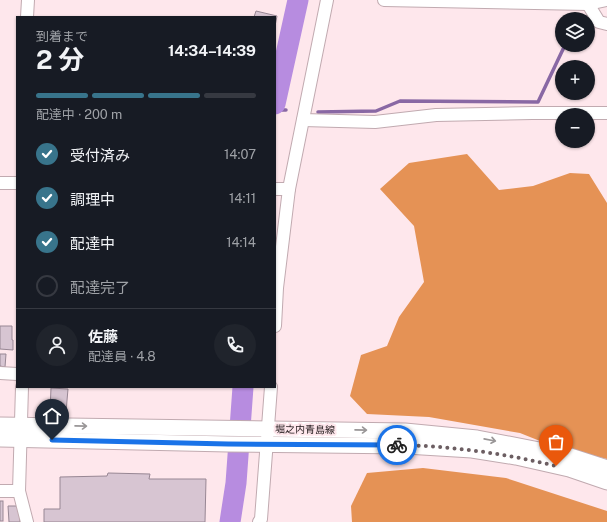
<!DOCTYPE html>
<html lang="ja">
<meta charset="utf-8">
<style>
body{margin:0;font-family:"Public Sans","Noto Sans JP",sans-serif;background:#20242c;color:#f1f3f6;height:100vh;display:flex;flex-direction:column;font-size:15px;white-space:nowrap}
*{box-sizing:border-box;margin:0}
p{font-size:13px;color:#9ea1a6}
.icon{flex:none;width:22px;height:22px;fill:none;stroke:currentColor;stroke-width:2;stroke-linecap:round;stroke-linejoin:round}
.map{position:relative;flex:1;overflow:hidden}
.panel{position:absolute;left:16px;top:16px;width:260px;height:372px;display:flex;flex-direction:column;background:#171b24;border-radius:0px;box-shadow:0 1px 3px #0004}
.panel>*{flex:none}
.fabs{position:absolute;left:555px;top:12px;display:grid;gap:8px}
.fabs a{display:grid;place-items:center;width:40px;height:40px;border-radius:50%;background:#171b24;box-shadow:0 1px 3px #0004;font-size:20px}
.pin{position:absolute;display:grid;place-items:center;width:34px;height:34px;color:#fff;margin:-41px -17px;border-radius:50% 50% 50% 0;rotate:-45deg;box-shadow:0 0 4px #0007}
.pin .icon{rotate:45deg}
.courier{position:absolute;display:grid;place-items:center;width:40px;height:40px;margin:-20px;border:3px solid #1a73e8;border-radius:50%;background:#fff;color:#222;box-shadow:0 1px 5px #0007}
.overview em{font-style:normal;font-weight:700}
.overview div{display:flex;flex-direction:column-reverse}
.overview{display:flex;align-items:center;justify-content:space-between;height:68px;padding:0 20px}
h1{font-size:26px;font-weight:700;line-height:30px}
.bar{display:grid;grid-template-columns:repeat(4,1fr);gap:6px 4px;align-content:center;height:48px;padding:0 20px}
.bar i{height:5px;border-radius:3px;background:#363941}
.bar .current{background:#38748b}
.bar p{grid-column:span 4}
.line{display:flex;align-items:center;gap:10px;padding:0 20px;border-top:1px solid #363941}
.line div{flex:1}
.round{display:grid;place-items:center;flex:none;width:42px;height:42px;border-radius:21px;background:#20242c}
ol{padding:0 20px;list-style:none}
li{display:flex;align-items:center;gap:12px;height:44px}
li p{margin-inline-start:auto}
li .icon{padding:4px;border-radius:50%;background:#38748b;color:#fff;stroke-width:4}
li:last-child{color:#9ea1a6}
li i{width:22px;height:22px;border:2px solid #363941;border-radius:50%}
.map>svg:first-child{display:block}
.forest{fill:#e59255}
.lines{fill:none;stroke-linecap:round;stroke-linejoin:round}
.stream{stroke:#8968a4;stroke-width:3.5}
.river{stroke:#b78ce0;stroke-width:21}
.building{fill:#d7c5d2;stroke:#988794}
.minor-casing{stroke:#c1aab0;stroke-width:14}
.major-casing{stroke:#c1aab0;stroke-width:17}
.minor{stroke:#fff;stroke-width:12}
.major{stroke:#fff;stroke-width:15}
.oneway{stroke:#999697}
.done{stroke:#6c5e62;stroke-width:4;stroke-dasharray:0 7.2}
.route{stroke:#1a73e8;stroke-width:5}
.labels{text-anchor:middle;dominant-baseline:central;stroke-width:4;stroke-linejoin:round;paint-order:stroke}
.street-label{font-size:10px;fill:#1d1517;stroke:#fee7ec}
</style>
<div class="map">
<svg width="607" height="522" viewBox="0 0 607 522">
<rect width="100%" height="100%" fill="#fee7ec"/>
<g class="forest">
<path d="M467,154L499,190L533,186L570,173L589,174L607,203V459L555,447L520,433L429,417L367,414L350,396L361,355L387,346L399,317L424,282L414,226L380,189L409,163Z"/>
<path d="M423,468L506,478L607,511V522H352L351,506L367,473Z"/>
</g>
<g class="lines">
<g class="stream">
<path d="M577,19L578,17"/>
<path d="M275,110H286"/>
<path d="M318,112L376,111L400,101L538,102L565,45"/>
</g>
<g class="river">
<path d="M275,104L298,0"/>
<path d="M230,522L236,483L243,387"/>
</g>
</g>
<g class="building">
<path d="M256,11L277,16L275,26V17H254Z"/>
<path d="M0,326H12V340H13V350L0,349Z"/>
<path d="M0,354H6L5,367L0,366Z"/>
<path d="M51,388L68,389L66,412L50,411Z"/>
<path d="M108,473L150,474L149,479H206L205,522H44V509H60V477L107,476Z"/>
<rect x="0" y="501" width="3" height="20"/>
<path d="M8,506H19L20,522H9Z"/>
</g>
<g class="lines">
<g class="minor-casing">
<g id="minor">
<path d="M384,0L588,4L606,0"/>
<path d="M588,4L599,22L607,24"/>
<path d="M27,17L28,0"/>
<path d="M303,120L375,122L436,115L532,113H607"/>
<path d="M0,183H17"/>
<path d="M275,189H289"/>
<path d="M275,326L277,288L289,189L327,0"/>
<path d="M0,373L17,374"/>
<path d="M22,387L19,491L27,522"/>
<path d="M0,491H19"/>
<path d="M259,522L261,519L271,387"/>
</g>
</g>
<g class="major-casing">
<g id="major">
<path d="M0,425L405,431L477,438L570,456L607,468"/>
<path d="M0,439L228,444L406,446L472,450L516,457L569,469L607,482"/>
</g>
</g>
<use href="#minor" class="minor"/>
<use href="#major" class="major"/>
</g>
<defs><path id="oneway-shaft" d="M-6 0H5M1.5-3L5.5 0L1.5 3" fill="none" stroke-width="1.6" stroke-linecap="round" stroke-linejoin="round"/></defs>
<g class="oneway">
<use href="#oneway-shaft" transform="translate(81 426) rotate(1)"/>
<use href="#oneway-shaft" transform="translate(361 430) rotate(1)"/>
<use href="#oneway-shaft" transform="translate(490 440) rotate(11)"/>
</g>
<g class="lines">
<path class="done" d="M397,445C451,446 503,453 556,466"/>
<path class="route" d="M52,440L228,444L397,445"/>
</g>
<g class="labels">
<g class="street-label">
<text transform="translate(305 429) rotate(1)">堀之内青島線</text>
</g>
</g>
</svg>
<div class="fabs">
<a><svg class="icon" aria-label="layers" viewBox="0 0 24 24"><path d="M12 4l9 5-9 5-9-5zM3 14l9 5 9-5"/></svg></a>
<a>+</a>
<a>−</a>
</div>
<div class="pin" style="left:556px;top:466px;background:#ea580c"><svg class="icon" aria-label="bag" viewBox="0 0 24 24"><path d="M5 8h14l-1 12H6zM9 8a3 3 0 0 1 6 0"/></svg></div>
<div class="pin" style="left:52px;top:440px;background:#1f2937"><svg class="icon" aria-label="home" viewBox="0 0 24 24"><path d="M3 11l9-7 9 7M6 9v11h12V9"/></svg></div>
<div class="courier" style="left:397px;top:445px"><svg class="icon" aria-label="bike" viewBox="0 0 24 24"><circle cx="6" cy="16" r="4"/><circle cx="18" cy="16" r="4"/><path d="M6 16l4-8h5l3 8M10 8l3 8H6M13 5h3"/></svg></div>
<section class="panel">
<div class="overview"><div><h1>2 分</h1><p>到着まで</p></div><em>14:34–14:39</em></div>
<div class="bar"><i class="current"></i><i class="current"></i><i class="current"></i><i></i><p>配達中 · 200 m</p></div>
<ol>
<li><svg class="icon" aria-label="check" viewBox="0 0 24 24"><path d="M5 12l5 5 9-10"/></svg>受付済み<p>14:07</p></li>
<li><svg class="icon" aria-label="check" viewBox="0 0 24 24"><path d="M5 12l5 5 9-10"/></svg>調理中<p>14:11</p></li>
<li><svg class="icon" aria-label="check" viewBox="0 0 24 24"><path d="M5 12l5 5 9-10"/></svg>配達中<p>14:14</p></li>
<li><i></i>配達完了</li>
</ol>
<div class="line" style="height:72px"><a class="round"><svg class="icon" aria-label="person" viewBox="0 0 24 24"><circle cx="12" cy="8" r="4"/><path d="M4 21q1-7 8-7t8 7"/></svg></a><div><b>佐藤</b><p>配達員 · 4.8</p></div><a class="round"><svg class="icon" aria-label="phone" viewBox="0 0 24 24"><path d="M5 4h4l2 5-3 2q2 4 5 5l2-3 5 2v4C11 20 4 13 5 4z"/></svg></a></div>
</section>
</div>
